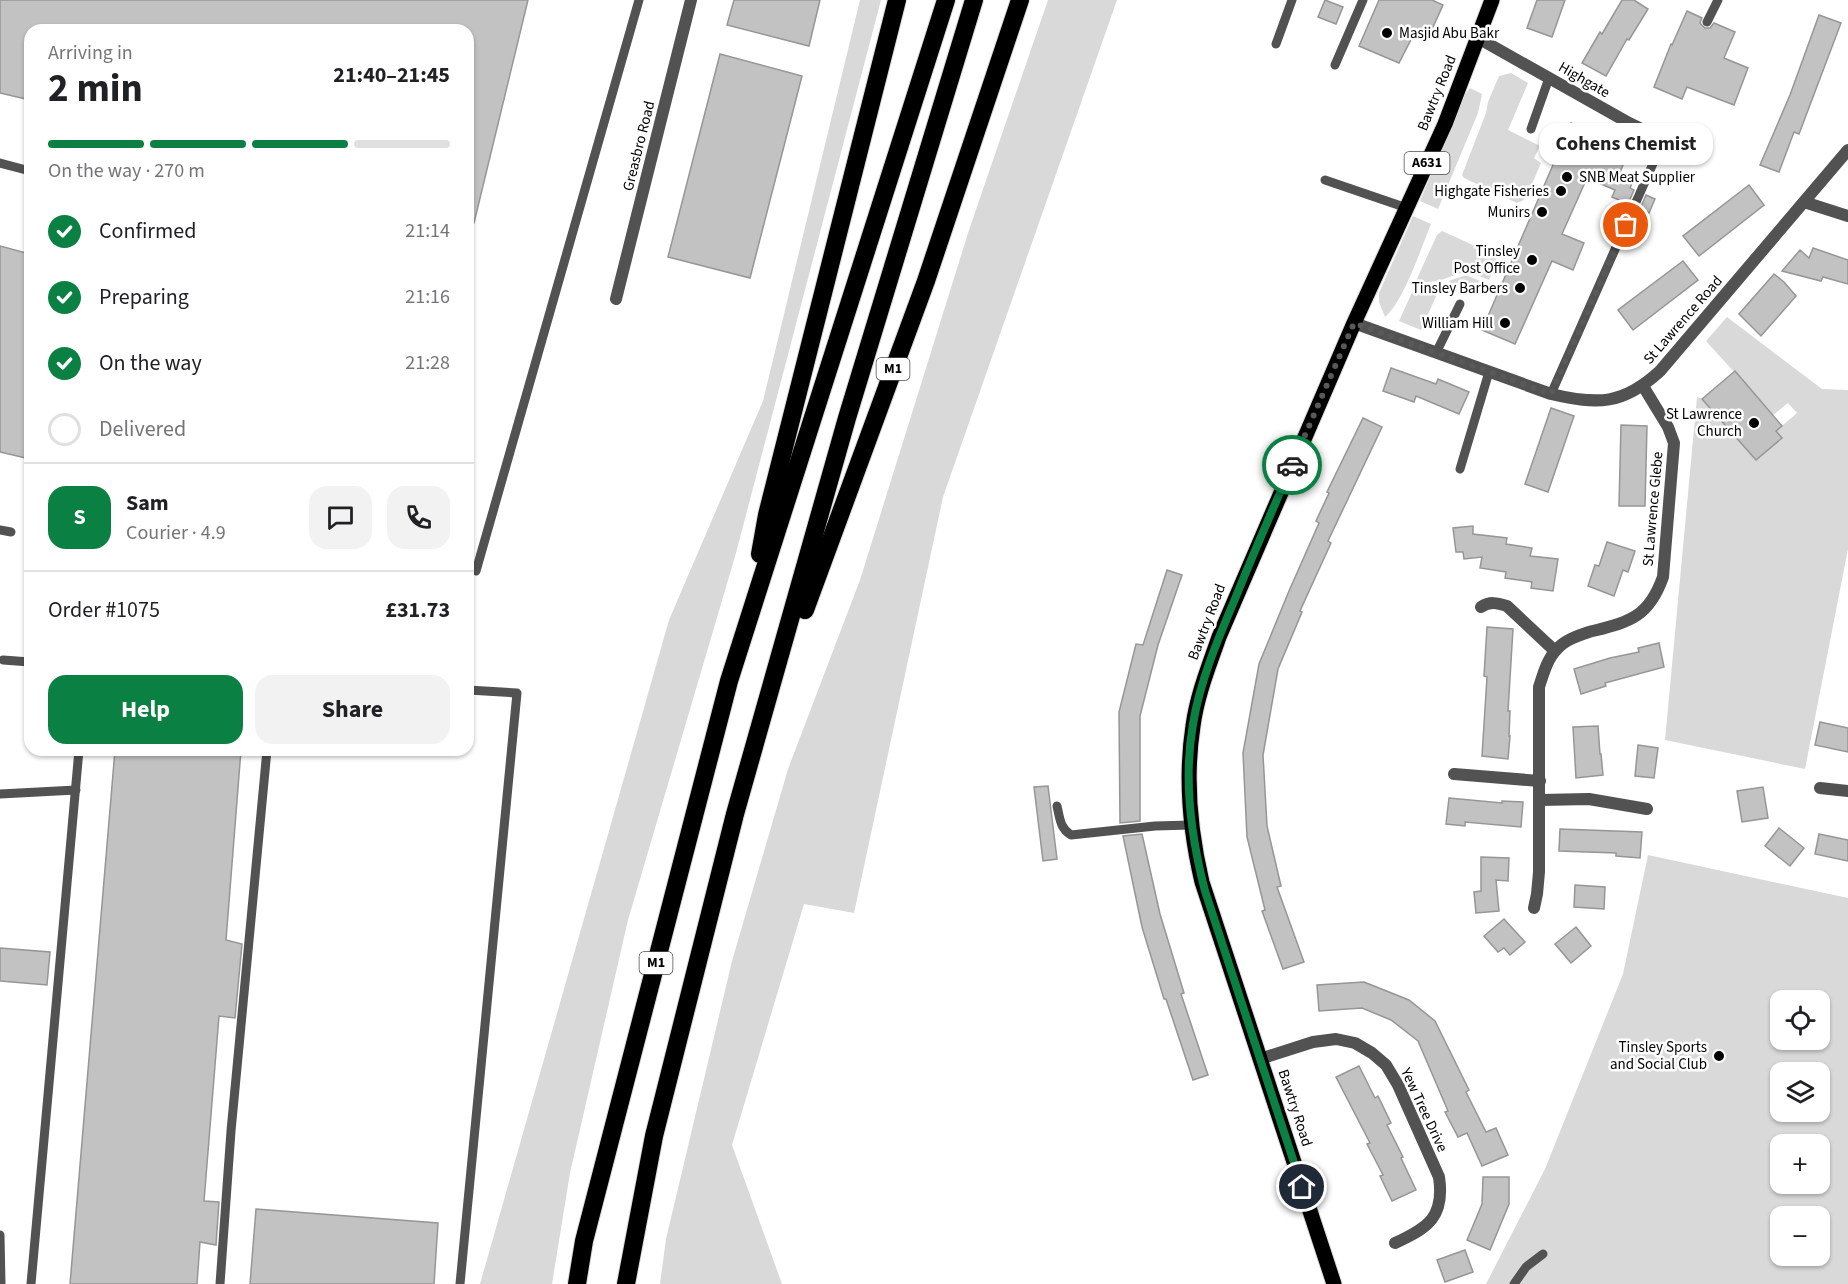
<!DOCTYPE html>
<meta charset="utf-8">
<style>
body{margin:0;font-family:"Source Sans 3",sans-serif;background:#f2f2f2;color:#202124;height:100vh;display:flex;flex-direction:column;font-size:22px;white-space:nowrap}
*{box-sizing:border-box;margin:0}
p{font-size:20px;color:#757577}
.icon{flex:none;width:33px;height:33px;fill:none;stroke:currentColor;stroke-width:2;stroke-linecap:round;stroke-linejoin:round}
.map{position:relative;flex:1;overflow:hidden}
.drawer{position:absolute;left:24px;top:24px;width:450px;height:732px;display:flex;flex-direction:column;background:#fff;border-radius:18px;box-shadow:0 2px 4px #0004}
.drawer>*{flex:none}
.controls{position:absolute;left:1770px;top:990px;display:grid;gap:12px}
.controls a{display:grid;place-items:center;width:60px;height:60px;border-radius:12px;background:#fff;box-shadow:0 2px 4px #0004;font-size:30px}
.pin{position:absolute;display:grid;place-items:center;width:51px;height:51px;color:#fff;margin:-26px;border:3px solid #fff;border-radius:50%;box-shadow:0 2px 6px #0007}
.courier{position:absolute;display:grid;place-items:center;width:60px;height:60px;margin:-30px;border:4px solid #0b8043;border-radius:50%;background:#fff;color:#222;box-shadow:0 2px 8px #0007}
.bubble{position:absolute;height:42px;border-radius:18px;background:#fff;box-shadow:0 2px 4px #0004;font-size:20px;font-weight:700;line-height:42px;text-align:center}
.overview em{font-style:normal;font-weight:700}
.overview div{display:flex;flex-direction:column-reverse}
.overview{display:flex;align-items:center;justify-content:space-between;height:102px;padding:0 24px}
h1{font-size:39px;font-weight:700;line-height:45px}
.bar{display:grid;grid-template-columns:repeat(4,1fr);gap:9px 6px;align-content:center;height:72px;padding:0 24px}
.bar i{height:8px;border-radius:4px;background:#e0e0e0}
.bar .active{background:#0b8043}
.bar p{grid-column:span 4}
.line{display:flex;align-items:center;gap:15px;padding:0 24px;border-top:2px solid #e0e0e0}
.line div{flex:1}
.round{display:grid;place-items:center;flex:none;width:63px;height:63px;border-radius:18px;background:#f2f2f2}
ol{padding:0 24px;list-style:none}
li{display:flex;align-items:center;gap:18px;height:66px}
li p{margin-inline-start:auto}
li .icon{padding:6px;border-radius:50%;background:#0b8043;color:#fff;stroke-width:4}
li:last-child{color:#757577}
li i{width:33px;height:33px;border:3px solid #e0e0e0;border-radius:50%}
.action{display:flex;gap:12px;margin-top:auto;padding:12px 24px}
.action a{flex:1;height:69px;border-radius:18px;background:#0b8043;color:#fff;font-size:24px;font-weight:700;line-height:69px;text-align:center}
.action a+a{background:#f2f2f2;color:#202124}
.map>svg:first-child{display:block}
.green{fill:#d9d9d9;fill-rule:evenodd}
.building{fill:#c2c2c2;stroke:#969696;stroke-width:1.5}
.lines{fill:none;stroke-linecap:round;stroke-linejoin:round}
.primary-casing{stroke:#dbdbdb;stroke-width:17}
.highway-casing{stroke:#dbdbdb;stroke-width:20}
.lane{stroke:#525252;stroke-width:9}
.street{stroke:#525252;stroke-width:12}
.primary{stroke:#000;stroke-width:15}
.highway{stroke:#000;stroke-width:18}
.done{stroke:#595959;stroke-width:6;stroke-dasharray:0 10.8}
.route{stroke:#0b8043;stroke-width:8}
.poi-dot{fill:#000;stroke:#fff;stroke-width:2}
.labels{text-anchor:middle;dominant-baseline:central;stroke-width:5;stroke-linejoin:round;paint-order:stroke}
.shield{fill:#fff;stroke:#4c4c4c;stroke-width:1.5}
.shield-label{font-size:14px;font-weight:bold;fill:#000}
.poi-label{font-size:15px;fill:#000;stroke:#fff;text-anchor:end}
.street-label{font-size:15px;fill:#000;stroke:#fff}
</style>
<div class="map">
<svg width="1848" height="1284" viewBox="0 0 1848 1284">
<rect width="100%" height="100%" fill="#fff"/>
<g class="green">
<path d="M860,0H881L736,553L628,920L570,1173L552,1284H480L669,620L763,401Z"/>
<path d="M1048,0H1117L943,497L854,913L804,904L732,1145L782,1284H660L666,1239L732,961L788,769L860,580L969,230Z"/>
<path d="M1511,73L1528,83L1508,130L1540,146L1534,158L1541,163L1526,198L1522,201L1517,203L1464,178L1462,175L1486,113L1488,102L1499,76Z"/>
<path d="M1470,88L1482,94L1478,113L1438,209L1420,201L1465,94Z"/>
<path d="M1413,216L1431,224C1421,248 1404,301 1385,317L1379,302V293Z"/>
<path d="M1442,231L1495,255L1497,262L1489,280L1467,271L1438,281L1415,283L1437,235Z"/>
<path d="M1466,275L1480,281L1474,295L1449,282L1451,280Z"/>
<path d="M1441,285L1421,330L1399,321L1414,288Z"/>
<path d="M1727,317L1822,389L1848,390V549L1805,769L1665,740L1697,397L1702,399L1756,460L1782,438L1776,431L1797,413L1788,403L1773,415L1706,341Z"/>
<path d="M1648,855L1848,898V1284H1486L1545,1169L1623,974ZM1780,1000H1820V1040H1780ZM1780,1072H1820V1112H1780ZM1780,1144H1820V1184H1780ZM1780,1216H1820V1256H1780Z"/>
</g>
<g class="building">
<path d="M0,0H528L474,223H468V30H30V100L0,93Z"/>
<path d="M734,0H820L809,46L727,25Z"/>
<path d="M1325,0L1343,7L1336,24L1318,17Z"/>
<path d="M1379,0H1432L1443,5L1428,38L1415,32L1399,63L1359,46Z"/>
<path d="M1537,0H1565L1552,37L1527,28Z"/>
<path d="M1622,0H1634L1648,9L1629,40L1627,39L1606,76L1582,63L1600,32L1602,34Z"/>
<path d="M1687,11L1702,18L1700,23L1705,28H1710L1714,23L1735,32L1724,58L1748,68L1734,105L1687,87L1682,99L1654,87L1671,44L1672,45Z"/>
<path d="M1819,15L1841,23L1799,134L1794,132L1779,172L1760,165L1790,95Z"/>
<path d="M720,54L802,76L750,278L668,257Z"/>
<path d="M1571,123L1584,129L1589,136L1614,147V149L1627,155L1619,175L1633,181L1630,188L1634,190L1628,204L1612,197L1615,190L1587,178L1562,234L1584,243L1573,270L1552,261L1515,344L1482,330Z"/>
<path d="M1749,185L1764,205L1699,256L1683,236Z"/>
<path d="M1646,195L1655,199L1649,213L1640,209Z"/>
<path d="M0,246L30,254V459L0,452Z"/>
<path d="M1813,248L1848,260V284L1823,277L1821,281L1782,271L1800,250L1809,258Z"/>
<path d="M1683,261L1698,280L1633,330L1618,310Z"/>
<path d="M1774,274L1784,282L1796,296L1761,336L1739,314Z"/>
<path d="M1391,368L1436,384L1438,379L1469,392L1459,414L1416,396L1414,402L1383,391Z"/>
<path d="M1735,371L1782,426L1776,431L1782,438L1756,460L1702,399Z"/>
<path d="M1551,408L1574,416L1548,492L1525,484Z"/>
<path d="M1363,418L1382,427L1328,541L1331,543L1300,611L1302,612L1278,669L1263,755L1267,826L1281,886L1277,887L1304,962L1283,969L1262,911L1265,910L1247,837L1243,753L1259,664L1289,591L1319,523L1316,521L1329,493L1327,492Z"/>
<path d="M1621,425L1647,426L1645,506H1619Z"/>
<path d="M1473,526V534L1507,538L1506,544L1532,548L1530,556L1558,559L1553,591L1531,588L1532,582L1505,578L1506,572L1480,568L1482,557L1464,559L1463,552H1456L1453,528Z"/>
<path d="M1607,542L1635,551L1628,572L1623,570L1614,596L1588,586L1595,565L1599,566Z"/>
<path d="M1167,570L1182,575L1158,645L1140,716V821L1120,823L1119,712L1136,644L1143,645Z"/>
<path d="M1487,627L1513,629L1508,711H1510L1509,736H1510L1508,759L1482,756L1487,677L1484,676Z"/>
<path d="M1659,643L1664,667L1605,683L1606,686L1581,694L1574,669L1610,658L1639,652L1638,648Z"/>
<path d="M1820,722L1848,728V752L1815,745Z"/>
<path d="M1598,726L1600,754H1601L1603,775L1576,778L1573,727Z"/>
<path d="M1638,745L1658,748L1654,778L1635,776Z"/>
<path d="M115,750H241L226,940L242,944L235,1018L219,1016L204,1201L219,1202L216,1245L200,1242L197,1284H70Z"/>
<path d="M1048,786L1057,859L1043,861L1034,787Z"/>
<path d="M1763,787L1768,818L1742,822L1737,791Z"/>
<path d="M1449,798L1502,803V801L1523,802L1521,827L1465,822V826L1446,824Z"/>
<path d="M1779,828L1804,848L1790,866L1765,846Z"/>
<path d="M1560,829L1642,832L1640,858L1616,856V853L1559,851Z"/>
<path d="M1142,834L1160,914L1184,993L1181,994L1208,1075L1193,1080L1166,999H1164L1142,927L1123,836Z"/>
<path d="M1819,834L1848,840V861L1815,854Z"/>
<path d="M1481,857L1509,858L1508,881L1496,880L1499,911L1476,913L1474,892L1481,891Z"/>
<path d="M1575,885L1605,887L1604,909L1574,907Z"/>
<path d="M1504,919L1525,942L1510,955L1504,948L1498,952L1484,936Z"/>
<path d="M1576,927L1591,946L1571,963L1555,944Z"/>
<path d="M0,948L50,952L47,985L0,981Z"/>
<path d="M1364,982L1409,1000L1435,1021L1469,1090L1466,1092L1486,1132L1496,1128L1508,1155L1482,1166L1467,1133L1458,1137L1445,1112L1448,1111L1418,1041L1391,1020L1362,1008L1319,1011L1317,985Z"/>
<path d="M1359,1066L1375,1098L1378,1096L1391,1123L1387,1125L1403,1157L1401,1158L1416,1190L1392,1201L1380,1176L1383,1175L1367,1144L1370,1143L1336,1077Z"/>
<path d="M1483,1177H1509V1204L1490,1250L1467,1240L1482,1204Z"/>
<path d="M256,1209L438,1223L434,1284H250Z"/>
<path d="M1465,1250L1473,1272L1445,1282L1437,1260Z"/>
</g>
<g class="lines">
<g class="primary-casing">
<path id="primary" d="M1334,1284L1202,882C1190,831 1185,778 1193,726C1197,695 1209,666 1219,637L1354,323L1445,124L1492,0"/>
</g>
<g class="highway-casing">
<g id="highway">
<path d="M760,554L767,515L897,0"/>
<path d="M805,610L926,281L1020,0"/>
<path d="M577,1284L584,1241L729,681L946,0"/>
<path d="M626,1284L654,1136L735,814L847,418L974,0"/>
</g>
</g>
<g class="lane">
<path d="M1707,22L1718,0"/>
<path d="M1276,44L1292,0"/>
<path d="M1335,65L1363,0"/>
<path d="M1531,129L1549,78"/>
<path d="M0,163L30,171"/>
<path d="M1325,180L1407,208"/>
<path d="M1436,353L1460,304"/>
<path d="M1551,394L1663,141"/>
<path d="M1460,469L1489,372"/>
<path d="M0,530L11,532"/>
<path d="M476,571L639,0"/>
<path d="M3,660L30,662"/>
<path d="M0,794L76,790"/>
<path d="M1057,806C1060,819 1060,828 1071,835L1155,826L1191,825"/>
<path d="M0,1235L1,1284"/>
<path d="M31,1284L79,750"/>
<path d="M220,1284L231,1131L267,750"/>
<path d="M460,1284L517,693L468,690"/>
<path d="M1514,1284L1526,1267L1543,1254"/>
</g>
<g class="street">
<path d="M1478,38L1629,123L1676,146"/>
<path d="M1804,202L1848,216"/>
<path d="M616,299L691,0"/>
<path d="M1354,323L1551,394C1598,405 1623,405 1660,371L1848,150"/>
<path d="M1481,607C1490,601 1497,603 1507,606L1555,651"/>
<path d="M1454,774L1540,781"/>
<path d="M1820,788L1848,791"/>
<path d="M1540,800L1589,799L1647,809"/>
<path d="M1534,908L1537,894L1539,872V687C1543,675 1547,659 1557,649C1565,640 1577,636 1589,632C1628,622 1648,619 1663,577L1674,443L1668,427L1643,386"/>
<path d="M1260,1059L1313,1042L1336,1039L1355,1043L1372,1053L1386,1065L1398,1085L1439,1177C1445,1217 1428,1228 1395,1243"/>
</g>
<use href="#primary" class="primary"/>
<use href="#highway" class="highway"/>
</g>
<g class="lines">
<path class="done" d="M1292,465L1354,323L1551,394L1626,225"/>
<path class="route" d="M1292,465C1273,509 1253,554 1235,599C1218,639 1200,681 1193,724C1183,780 1191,837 1205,891L1302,1187"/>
</g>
<g class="poi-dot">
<circle cx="1387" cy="33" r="6"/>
<circle cx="1567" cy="177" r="6"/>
<circle cx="1561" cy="191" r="6"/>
<circle cx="1542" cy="212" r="6"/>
<circle cx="1532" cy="260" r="6"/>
<circle cx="1520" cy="288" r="6"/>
<circle cx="1505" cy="323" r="6"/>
<circle cx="1754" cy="423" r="6"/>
<circle cx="1719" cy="1056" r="6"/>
</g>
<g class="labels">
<g class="shield">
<rect x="1404.5" y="152" width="45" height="22" rx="4.5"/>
<rect x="876.5" y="358" width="33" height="22" rx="4.5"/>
<rect x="639.5" y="952" width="33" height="22" rx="4.5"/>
</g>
<g class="shield-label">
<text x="1427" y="163">A631</text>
<text x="893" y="369">M1</text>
<text x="656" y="963">M1</text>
</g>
<g class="poi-label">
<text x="1399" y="33" text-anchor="start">Masjid Abu Bakr</text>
<text x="1579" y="177" text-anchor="start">SNB Meat Supplier</text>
<text x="1549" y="191">Highgate Fisheries</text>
<text x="1530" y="212">Munirs</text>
<text x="1520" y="251">Tinsley<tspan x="1520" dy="17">Post Office</tspan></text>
<text x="1508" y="288">Tinsley Barbers</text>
<text x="1493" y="323">William Hill</text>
<text x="1742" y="414">St Lawrence<tspan x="1742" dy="17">Church</tspan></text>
<text x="1707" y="1047">Tinsley Sports<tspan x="1707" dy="17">and Social Club</tspan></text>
</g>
<g class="street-label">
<text transform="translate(1584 80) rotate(30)">Highgate</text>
<text transform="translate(1437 93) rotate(-68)">Bawtry Road</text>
<text transform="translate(639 146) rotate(-76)">Greasbro Road</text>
<text transform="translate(1683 320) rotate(-49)">St Lawrence Road</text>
<text transform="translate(1653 509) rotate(-85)">St Lawrence Glebe</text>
<text transform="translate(1207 622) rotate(-69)">Bawtry Road</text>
<text transform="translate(1295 1108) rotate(72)">Bawtry Road</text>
<text transform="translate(1424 1110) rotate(65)">Yew Tree Drive</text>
</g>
</g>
</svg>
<div class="controls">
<a><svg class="icon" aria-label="locate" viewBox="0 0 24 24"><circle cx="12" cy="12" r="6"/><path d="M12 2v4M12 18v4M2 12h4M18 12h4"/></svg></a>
<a><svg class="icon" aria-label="layers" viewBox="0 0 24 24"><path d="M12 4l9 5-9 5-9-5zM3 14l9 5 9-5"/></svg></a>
<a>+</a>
<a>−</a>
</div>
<div class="pin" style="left:1626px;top:225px;background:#ea580c"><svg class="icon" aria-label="bag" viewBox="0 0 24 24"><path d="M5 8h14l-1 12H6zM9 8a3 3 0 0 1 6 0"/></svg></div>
<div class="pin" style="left:1302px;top:1187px;background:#1f2937"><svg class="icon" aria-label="home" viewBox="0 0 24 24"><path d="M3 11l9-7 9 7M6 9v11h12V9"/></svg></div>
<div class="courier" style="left:1292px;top:465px"><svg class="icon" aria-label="car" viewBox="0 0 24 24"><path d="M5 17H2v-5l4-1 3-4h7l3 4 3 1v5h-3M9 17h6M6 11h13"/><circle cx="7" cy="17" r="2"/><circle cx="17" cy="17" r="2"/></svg></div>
<div class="bubble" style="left:1539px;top:123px;width:174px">Cohens Chemist</div>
<section class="drawer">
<div class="overview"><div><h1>2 min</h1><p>Arriving in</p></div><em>21:40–21:45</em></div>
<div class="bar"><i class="active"></i><i class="active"></i><i class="active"></i><i></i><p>On the way · 270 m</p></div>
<ol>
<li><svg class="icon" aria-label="check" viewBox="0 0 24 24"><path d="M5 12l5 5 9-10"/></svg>Confirmed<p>21:14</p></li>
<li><svg class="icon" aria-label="check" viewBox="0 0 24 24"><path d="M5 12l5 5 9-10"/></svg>Preparing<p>21:16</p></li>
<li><svg class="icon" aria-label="check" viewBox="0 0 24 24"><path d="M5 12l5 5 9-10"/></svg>On the way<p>21:28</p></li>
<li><i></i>Delivered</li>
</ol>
<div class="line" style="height:108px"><b class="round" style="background:#0b8043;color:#fff">S</b><div><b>Sam</b><p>Courier · 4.9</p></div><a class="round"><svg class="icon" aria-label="chat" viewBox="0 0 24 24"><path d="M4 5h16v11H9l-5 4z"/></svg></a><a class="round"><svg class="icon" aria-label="phone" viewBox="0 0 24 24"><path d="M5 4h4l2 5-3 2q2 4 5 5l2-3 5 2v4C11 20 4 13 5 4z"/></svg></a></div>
<div class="line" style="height:78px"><div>Order #1075</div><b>£31.73</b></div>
<div class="action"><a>Help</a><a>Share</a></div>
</section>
</div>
